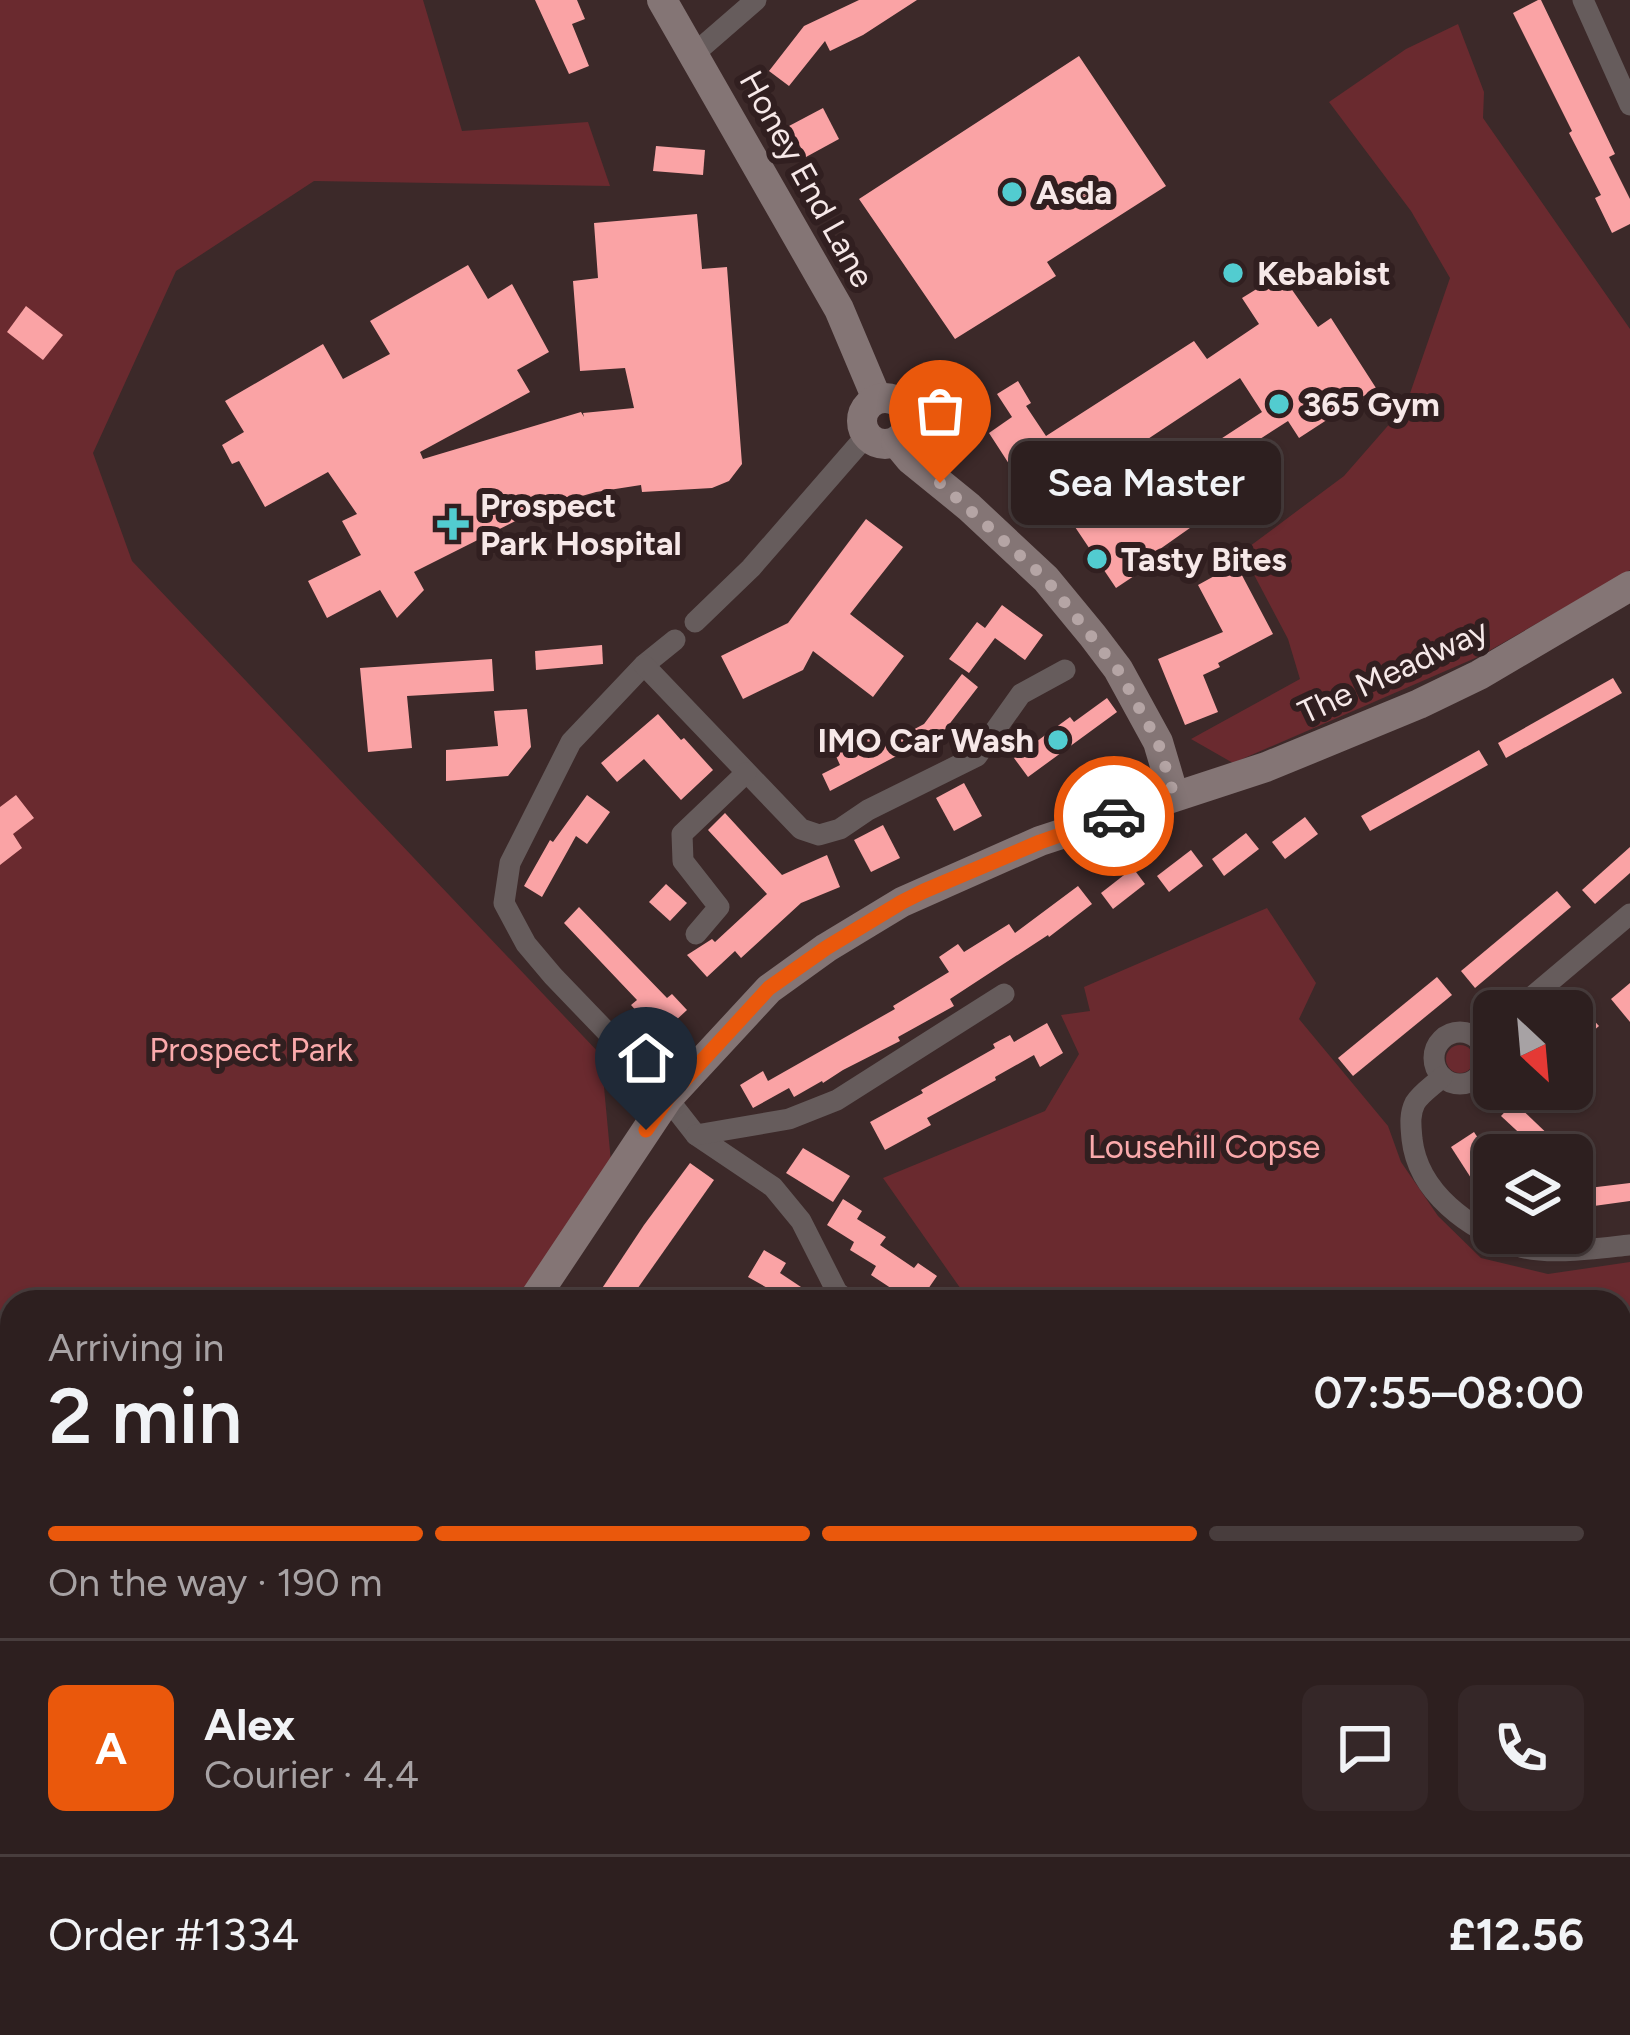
<!DOCTYPE html>
<meta charset="utf-8">
<style>
body{margin:0;font-family:Figtree,sans-serif;background:#352728;color:#f1f3f6;height:100vh;display:flex;flex-direction:column;font-size:45px;white-space:nowrap}
*{box-sizing:border-box;margin:0}
p{font-size:39px;color:#a7a2a4}
.icon{flex:none;width:66px;height:66px;fill:none;stroke:currentColor;stroke-width:2;stroke-linecap:round;stroke-linejoin:round}
.map{position:relative;flex:1;overflow:hidden}
.details{position:absolute;left:0px;top:1290px;width:1632px;height:747px;display:flex;flex-direction:column;background:#2d1f1f;border-radius:36px 36px 0 0;box-shadow:0 3px 9px #0004,0 0 0 3px #483d3d}
.details>*{flex:none}
.needle{width:78px;rotate:154deg}
.fabs{position:absolute;left:1473px;top:990px;display:grid;gap:24px}
.fabs a{display:grid;place-items:center;width:120px;height:120px;border-radius:18px;background:#2d1f1f;box-shadow:0 3px 9px #0004,0 0 0 3px #483d3d;font-size:60px}
.pin{position:absolute;display:grid;place-items:center;width:102px;height:102px;color:#fff;margin:-123px -51px;border-radius:50% 50% 50% 0;rotate:-45deg;box-shadow:0 0 12px #0007}
.pin .icon{rotate:45deg}
.courier{position:absolute;display:grid;place-items:center;width:120px;height:120px;margin:-60px;border:9px solid #ea580c;border-radius:50%;background:#fff;color:#222;box-shadow:0 3px 15px #0007}
.bubble{position:absolute;height:84px;border-radius:18px;background:#2d1f1f;box-shadow:0 3px 9px #0004,0 0 0 3px #483d3d;font-size:39px;font-weight:600;line-height:84px;text-align:center}
.summary em{font-style:normal;font-weight:600}
.summary div{display:flex;flex-direction:column-reverse}
.summary{display:flex;align-items:center;justify-content:space-between;height:204px;padding:0 48px}
h1{font-size:78px;font-weight:600;line-height:90px}
.bar{display:grid;grid-template-columns:repeat(4,1fr);gap:18px 12px;align-content:center;height:144px;padding:0 48px}
.bar i{height:15px;border-radius:9px;background:#483d3d}
.bar .current{background:#ea580c}
.bar p{grid-column:span 4}
.line{display:flex;align-items:center;gap:30px;padding:0 48px;border-top:3px solid #483d3d}
.line div{flex:1}
.round{display:grid;place-items:center;flex:none;width:126px;height:126px;border-radius:18px;background:#352728}
.map>svg:first-child{display:block}
.green{fill:#6a2a2f}
.building{fill:#faa3a5}
.lines{fill:none;stroke-linecap:round;stroke-linejoin:round}
.street{stroke:#665c5c;stroke-width:21}
.secondary{stroke:#847575;stroke-width:30}
.done{stroke:#b5a5a5;stroke-width:12;stroke-dasharray:0 21.6}
.route{stroke:#ea580c;stroke-width:15}
.poi-dot{fill:#52ccd0;stroke:#311f20;stroke-width:4.5}
.labels{text-anchor:middle;dominant-baseline:central;stroke-width:12;stroke-linejoin:round;paint-order:stroke}
.street-label{font-size:33px;fill:#f6e8e8;stroke:#311f20}
.poi-label{font-size:33px;font-weight:bold;fill:#f6e8e8;stroke:#311f20;text-anchor:start}
.park-label{font-size:33px;fill:#fbaaac;stroke:#311f20}
</style>
<div class="map">
<svg width="1630" height="2035" viewBox="0 0 1630 2035">
<rect width="100%" height="100%" fill="#3c2929"/>
<g class="green">
<path d="M0,0H423L462,131L588,122L610,186L314,181L176,271L93,453L132,561L601,1055L611,1162L516,1302H12V1911L0,1915Z"/>
<path d="M1458,24L1484,92L1483,118L1630,329V570L1480,656L1233,763L1191,739L1300,679L1288,639L1242,552L1344,476L1406,405L1450,278L1411,211L1329,102L1406,49Z"/>
<path d="M1267,908L1316,983L1299,1019L1388,1126L1401,1162L1438,1216L1481,1258L1548,1274L1630,1262V1611L1620,1608V1302H970L883,1178L1045,1111L1079,1054L1061,1015L1090,1011L1084,987Z"/>
<circle cx="1460" cy="1059" r="14"/>
</g>
<g class="building">
<path d="M535,0H577L585,19L572,24L589,66L569,74Z"/>
<path d="M859,0H917L863,35L830,51L825,41L789,86L769,71L804,26Z"/>
<path d="M1538,0H1541L1615,154L1609,157L1630,199V224L1612,233L1595,198L1601,195L1569,133L1572,131L1513,13Z"/>
<path d="M1079,56L1166,186L1047,262L1056,276L955,339L859,199Z"/>
<path d="M823,108L839,139L806,157L789,126Z"/>
<path d="M656,146L705,150L703,175L653,171Z"/>
<path d="M697,214L702,269L727,267L742,464L729,481L712,488L642,492L641,485L596,492L543,507L414,572L424,590L397,618L380,590L327,618L308,581L361,555L342,521L357,514L328,472L265,507L239,461L232,464L222,445L244,432L225,401L323,344L343,379L390,354L370,321L468,265L488,299L512,284L549,352L517,370L530,392L420,452L423,459L581,412L584,417L583,413L634,408L625,368L580,371L573,281L598,278L594,223Z"/>
<path d="M1281,274L1318,327L1331,318L1376,388L1299,438L1288,421L1260,439L1278,466L1153,554L1158,560L1116,588L1073,524L1130,486L1135,495L1262,412L1240,378L1101,470L1099,466L1037,507L989,433L1012,417L997,394L1018,381L1031,403L1026,406L1046,436L1194,341L1207,359L1259,324L1242,298Z"/>
<path d="M26,306L63,335L43,360L7,332Z"/>
<path d="M866,519L903,547L850,614L904,656L873,697L813,651L803,670L743,699L721,656L788,623Z"/>
<path d="M1236,564L1273,634L1218,663L1220,667L1203,675L1218,712L1185,725L1158,659L1223,632L1198,585Z"/>
<path d="M1002,605L1043,635L1025,660L995,638L969,673L949,659L977,622L985,628Z"/>
<path d="M602,645L603,664L536,670L535,651Z"/>
<path d="M492,659L494,691L407,696L412,748L368,752L360,668Z"/>
<path d="M962,674L978,687L944,731L830,791L822,774L840,765L835,754L869,737L875,750L924,724Z"/>
<path d="M1613,678L1622,693L1506,758L1498,743Z"/>
<path d="M1107,698L1117,712L1028,777L1014,758L1070,717L1074,722Z"/>
<path d="M527,709L531,747L508,776L446,781V750L498,746L494,711Z"/>
<path d="M658,714L681,740L684,738L713,770L681,800L644,759L617,782L601,763Z"/>
<path d="M1479,750L1488,765L1370,831L1361,816Z"/>
<path d="M964,783L982,816L954,831L936,798Z"/>
<path d="M16,795L34,818L13,834L22,848L0,865V807Z"/>
<path d="M587,795L610,812L587,844L576,836L542,897L524,886L550,840L553,842Z"/>
<path d="M725,813L782,875L827,855L840,887L801,903L741,958L735,951L707,977L687,955L712,939L715,942L767,894L708,830Z"/>
<path d="M1305,817L1318,834L1285,859L1272,842Z"/>
<path d="M883,825L900,858L871,872L854,840Z"/>
<path d="M1246,833L1259,849L1224,876L1212,859Z"/>
<path d="M1630,847V873L1595,904L1582,890Z"/>
<path d="M1191,850L1203,866L1169,892L1157,876Z"/>
<path d="M1133,868L1145,884L1113,909L1101,893Z"/>
<path d="M666,884L687,903L670,921L649,902Z"/>
<path d="M1078,886L1092,904L1049,937L1048,935L950,999L954,1006L898,1037L900,1041L843,1070L823,1083L822,1081L794,1097L789,1088L753,1108L740,1085L763,1071L768,1081L895,1009L893,1006L949,972L939,957L958,944L964,952L1009,924L1015,933Z"/>
<path d="M1557,891L1571,907L1475,988L1461,971Z"/>
<path d="M579,907L667,998L672,994L687,1010L659,1036L631,1005L637,1000L564,923Z"/>
<path d="M1437,977L1452,995L1353,1076L1338,1058Z"/>
<path d="M1630,983V1022L1611,999Z"/>
<path d="M1587,1013L1599,1026L1572,1049V1026Z"/>
<path d="M1047,1023L1063,1053L1040,1067L1034,1055L995,1077L996,1080L927,1118L931,1125L885,1150L870,1122L923,1093L921,1090L995,1048L993,1044L1010,1035L1014,1042Z"/>
<path d="M1514,1102L1556,1142L1543,1155L1501,1116Z"/>
<path d="M1474,1132L1494,1162L1471,1178L1451,1147Z"/>
<path d="M803,1148L850,1176L833,1202L786,1173Z"/>
<path d="M690,1163L714,1180L628,1302H593L644,1225Z"/>
<path d="M1630,1183V1201L1572,1209V1190Z"/>
<path d="M843,1199L862,1211L857,1219L886,1237L880,1245L914,1268L918,1263L937,1276L928,1289L946,1302H912L871,1275L876,1266L850,1250L854,1242L827,1225Z"/>
<path d="M764,1250L786,1263L780,1273L807,1291L800,1302H774L778,1294L748,1277Z"/>
</g>
<g class="lines">
<g class="street">
<path d="M1583,0L1630,105"/>
<path d="M695,53L756,0"/>
<path d="M695,622L751,568L866,436"/>
<path d="M675,640L644,665L571,742L510,863L504,903L526,944L553,976L653,1080L696,1135L773,1187L801,1221L837,1292L850,1302"/>
<path d="M644,665L801,829L819,835L840,829L868,810L977,756L1021,694L1065,670"/>
<path d="M696,934L719,907L683,861L682,834L746,773"/>
<path d="M1515,1011L1630,914"/>
<circle cx="1460" cy="1058" r="26"/>
<path d="M1442,1077C1434,1085 1421,1093 1415,1103C1409,1115 1411,1127 1412,1139C1418,1193 1469,1229 1518,1246C1546,1256 1600,1248 1630,1245"/>
<path d="M696,1135L789,1119L837,1100L1004,994"/>
<path d="M1620,1715L1630,1721"/>
<path d="M1620,2015L1630,1997"/>
<path d="M797,2025L823,2035"/>
<path d="M505,2035L511,2025"/>
</g>
<g class="secondary">
<path d="M662,0L839,309L877,399"/>
<circle cx="885" cy="421" r="23"/>
<path d="M896,442L910,459L969,507L1046,579L1093,636L1118,669L1158,742L1174,796"/>
<path d="M532,1302L668,1098L769,989L826,948L902,902L1040,841L1266,767L1419,704L1479,675L1630,586"/>
<path d="M1620,1634L1630,1621"/>
<path d="M0,1943L12,1938"/>
<path d="M292,2025L303,2035"/>
<path d="M1390,2035L1395,2025"/>
</g>
</g>
<g class="lines">
<path class="done" d="M940,483L1046,579L1118,670L1158,742L1174,796L1114,816"/>
<path class="route" d="M646,1130L668,1098L769,988L826,948L902,902L924,891L1040,842L1114,816"/>
</g>
<g class="poi-dot">
<circle cx="1012" cy="192" r="12"/>
<circle cx="1233" cy="273" r="12"/>
<circle cx="1279" cy="404" r="12"/>
<path d="M447 506h12v12h12v12h-12v12h-12v-12h-12v-12h12z"/>
<circle cx="1097" cy="559" r="12"/>
<circle cx="1058" cy="740" r="12"/>
</g>
<g class="labels">
<g class="street-label">
<text transform="translate(807 179) rotate(61)">Honey End Lane</text>
<text transform="translate(1393 671) rotate(-25)">The Meadway</text>
</g>
<g class="poi-label">
<text x="1036" y="192">Asda</text>
<text x="1257" y="273">Kebabist</text>
<text x="1303" y="404">365 Gym</text>
<text x="480" y="505">Prospect<tspan x="480" dy="38">Park Hospital</tspan></text>
<text x="1121" y="559">Tasty Bites</text>
<text x="1034" y="740" text-anchor="end">IMO Car Wash</text>
</g>
<g class="park-label">
<text x="251" y="1049">Prospect Park</text>
<text x="1204" y="1146">Lousehill Copse</text>
</g>
</g>
</svg>
<div class="fabs">
<a><svg class="needle" viewBox="-14 -14 28 28"><path d="M0-13l5 13h-10z" fill="#e53935"/><path d="M0 13l5-13h-10z" fill="#a7a2a4"/></svg></a>
<a><svg class="icon" aria-label="layers" viewBox="0 0 24 24"><path d="M12 4l9 5-9 5-9-5zM3 14l9 5 9-5"/></svg></a>
</div>
<div class="pin" style="left:940px;top:483px;background:#ea580c"><svg class="icon" aria-label="bag" viewBox="0 0 24 24"><path d="M5 8h14l-1 12H6zM9 8a3 3 0 0 1 6 0"/></svg></div>
<div class="pin" style="left:646px;top:1130px;background:#1f2937"><svg class="icon" aria-label="home" viewBox="0 0 24 24"><path d="M3 11l9-7 9 7M6 9v11h12V9"/></svg></div>
<div class="courier" style="left:1114px;top:816px"><svg class="icon" aria-label="car" viewBox="0 0 24 24"><path d="M5 17H2v-5l4-1 3-4h7l3 4 3 1v5h-3M9 17h6M6 11h13"/><circle cx="7" cy="17" r="2"/><circle cx="17" cy="17" r="2"/></svg></div>
<div class="bubble" style="left:1011px;top:441px;width:270px">Sea Master</div>
<section class="details">
<div class="summary"><div><h1>2 min</h1><p>Arriving in</p></div><em>07:55–08:00</em></div>
<div class="bar"><i class="current"></i><i class="current"></i><i class="current"></i><i></i><p>On the way · 190 m</p></div>
<div class="line" style="height:216px"><b class="round" style="background:#ea580c;color:#fff">A</b><div><b>Alex</b><p>Courier · 4.4</p></div><a class="round"><svg class="icon" aria-label="chat" viewBox="0 0 24 24"><path d="M4 5h16v11H9l-5 4z"/></svg></a><a class="round"><svg class="icon" aria-label="phone" viewBox="0 0 24 24"><path d="M5 4h4l2 5-3 2q2 4 5 5l2-3 5 2v4C11 20 4 13 5 4z"/></svg></a></div>
<div class="line" style="height:156px"><div>Order #1334</div><b>£12.56</b></div>
</section>
</div>
